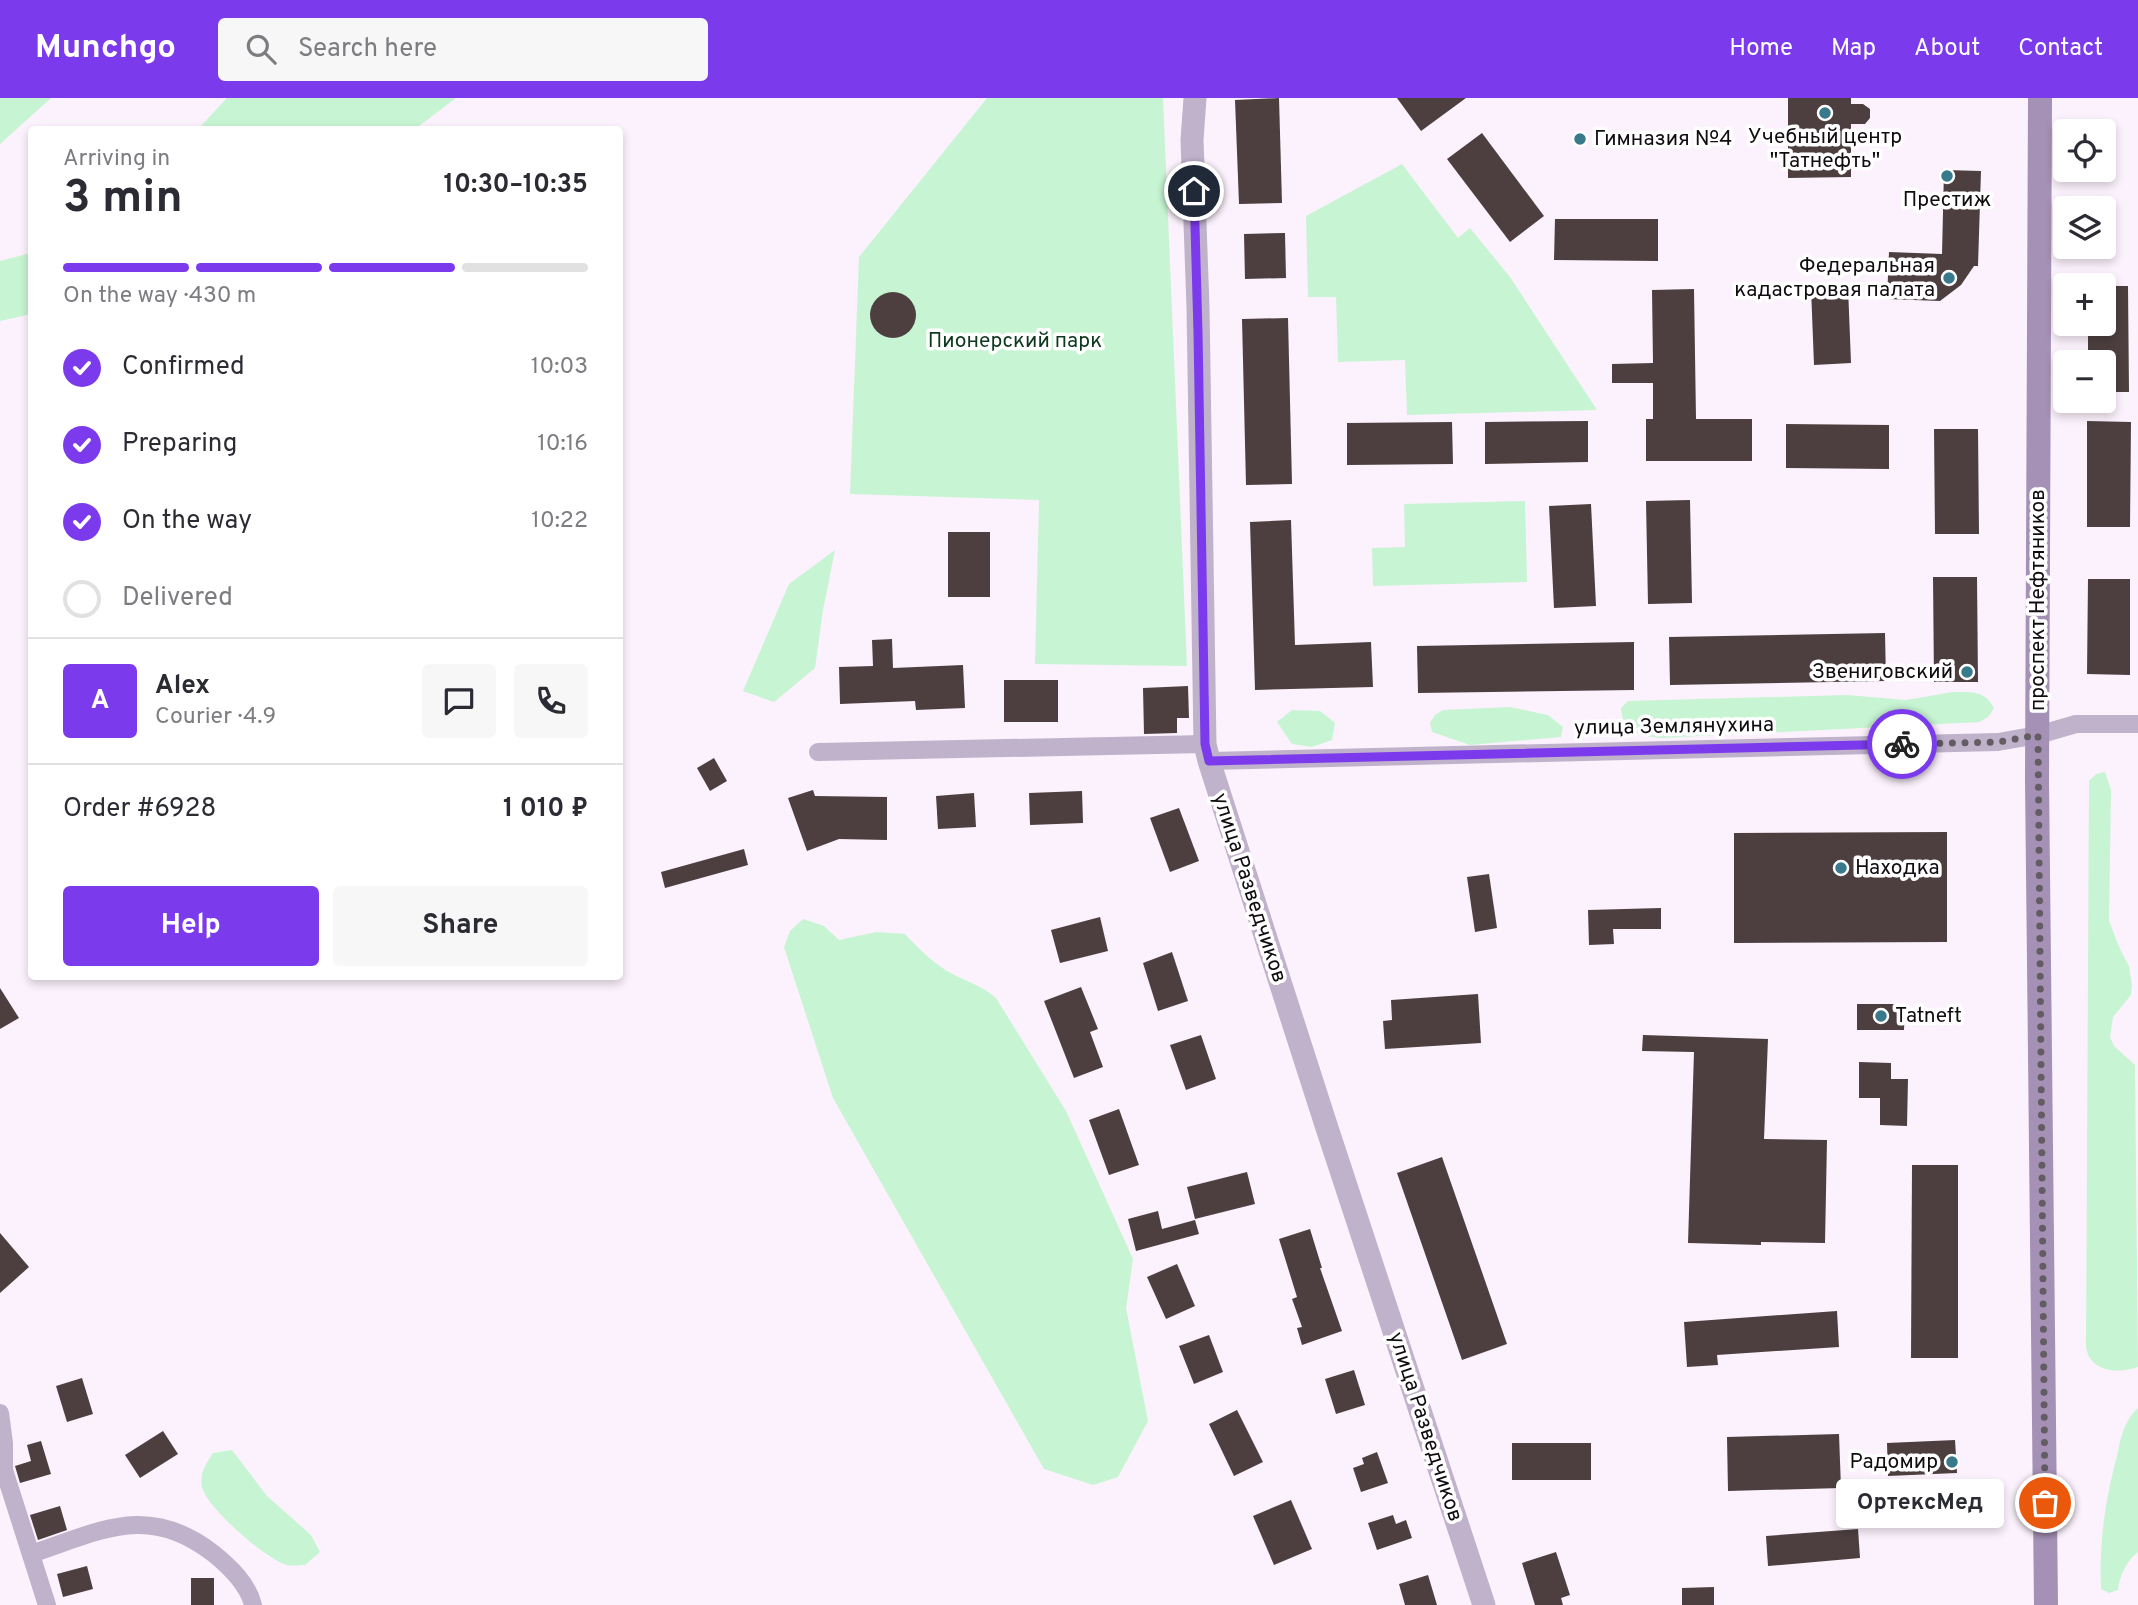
<!DOCTYPE html>
<meta charset="utf-8">
<style>
body{margin:0;font-family:Overpass,sans-serif;background:#f7f7f7;color:#2b2b33;height:100vh;display:flex;flex-direction:column;font-size:26px;white-space:nowrap}
*{box-sizing:border-box;margin:0}
p{font-size:23px;color:#7c7c81}
.icon{flex:none;width:38px;height:38px;fill:none;stroke:currentColor;stroke-width:2;stroke-linecap:round;stroke-linejoin:round}
.map{position:relative;flex:1;overflow:hidden}
.side{position:absolute;left:28px;top:28px;width:595px;height:854px;display:flex;flex-direction:column;background:#fff;border-radius:7px;box-shadow:0 4px 10px #0003}
.side>*{flex:none}
.fabs{position:absolute;left:2053px;top:21px;display:grid;gap:14px}
.fabs a{display:grid;place-items:center;width:63px;height:63px;border-radius:7px;background:#fff;box-shadow:0 4px 10px #0003;font-size:35px}
.pin{position:absolute;display:grid;place-items:center;width:60px;height:60px;color:#fff;margin:-30px;border:4px solid #fff;border-radius:50%;box-shadow:0 2px 7px #0007}
.courier{position:absolute;display:grid;place-items:center;width:70px;height:70px;margin:-35px;border:5px solid #7c3aed;border-radius:50%;background:#fff;color:#222;box-shadow:0 2px 9px #0007}
.bubble{position:absolute;height:49px;border-radius:7px;background:#fff;box-shadow:0 4px 10px #0003;font-size:23px;font-weight:700;line-height:49px;text-align:center}
.summary em{font-style:normal;font-weight:700}
.summary div{display:flex;flex-direction:column-reverse}
.summary{display:flex;align-items:center;justify-content:space-between;height:119px;padding:0 35px}
h1{font-size:46px;font-weight:700;line-height:52px}
.bar{display:grid;grid-template-columns:repeat(4,1fr);gap:10px 7px;align-content:center;height:84px;padding:0 35px}
.bar i{height:9px;border-radius:5px;background:#e1e1e2}
.bar .active{background:#7c3aed}
.bar p{grid-column:span 4}
.line{display:flex;align-items:center;gap:18px;padding:0 35px;border-top:2px solid #e1e1e2}
.line div{flex:1}
.round{display:grid;place-items:center;flex:none;width:74px;height:74px;border-radius:7px;background:#f7f7f7}
ol{padding:0 35px;list-style:none}
li{display:flex;align-items:center;gap:21px;height:77px}
li p{margin-inline-start:auto}
li .icon{padding:7px;border-radius:50%;background:#7c3aed;color:#fff;stroke-width:4}
li:last-child{color:#7c7c81}
li i{width:38px;height:38px;border:4px solid #e1e1e2;border-radius:50%}
.button{display:flex;gap:14px;margin-top:auto;padding:14px 35px}
.button a{flex:1;height:80px;border-radius:7px;background:#7c3aed;color:#fff;font-size:28px;font-weight:700;line-height:80px;text-align:center}
.button a+a{background:#f7f7f7;color:#2b2b33}
header{display:flex;align-items:center;gap:42px;box-sizing:border-box;height:98px;padding:0 35px;background:#7c3aed;color:#fff}
header strong{font-size:33px}
nav{display:flex;gap:38px;margin-inline-start:auto;font-size:24px}
.search{width:490px;height:63px;background:#f7f7f7;display:flex;align-items:center;gap:18px;box-sizing:border-box;padding:0 24px;border-radius:7px;color:#7c7c81;font-size:26px}
.map>svg:first-child{display:block}
.green{fill:#c7f4d2}
.building{fill:#4d3f3f}
.lines{fill:none;stroke-linecap:round;stroke-linejoin:round}
.minor{stroke:#c0b2cb;stroke-width:18}
.tertiary{stroke:#c0b2cb;stroke-width:23}
.secondary{stroke:#a591b5;stroke-width:24}
.done{stroke:#635c63;stroke-width:7;stroke-dasharray:0 12.6}
.route{stroke:#7c3aed;stroke-width:9}
.poi-dot{fill:#38798c;stroke:#fff;stroke-width:2.5}
.labels{text-anchor:middle;dominant-baseline:central;stroke-width:7;stroke-linejoin:round;paint-order:stroke}
.poi-label{font-size:21px;fill:#100c10;stroke:#fff;text-anchor:start}
.park-label{font-size:21px;fill:#0e391e;stroke:#fff}
.street-label{font-size:21px;fill:#100c10;stroke:#fff}
</style>
<header>
<strong>Munchgo</strong>
<div class="search"><svg class="icon" aria-label="search" viewBox="0 0 24 24"><circle cx="10" cy="10" r="6"/><path d="M15 15l6 6"/></svg>Search here</div>
<nav><a>Home</a><a>Map</a><a>About</a><a>Contact</a></nav>
</header>
<div class="map">
<svg width="2138" height="1507" viewBox="0 0 2138 1507">
<rect width="100%" height="100%" fill="#fcf2fd"/>
<g class="green">
<path d="M0,0H51L0,46Z"/>
<path d="M227,0H456L415,31H198Z"/>
<path d="M987,0H1163L1187,568L1035,566L1039,402L850,396L859,159Z"/>
<path d="M1402,66L1458,140L1470,130L1510,179L1597,312L1407,317L1405,262L1338,264L1336,199H1308L1306,118Z"/>
<path d="M31,155V216L0,223V163Z"/>
<path d="M1525,403L1527,484L1373,488L1372,450L1405,449L1404,406Z"/>
<path d="M835,452L823,512L815,570L774,604L743,593L789,486Z"/>
<path d="M1953,594C1971,594 1985,592 1994,610L1989,618L1980,624L1662,640C1641,639 1622,633 1621,610L1628,603L1847,597L1906,602Z"/>
<path d="M1510,609L1548,617L1563,629L1561,639L1470,647L1432,634L1430,625L1435,617L1443,612Z"/>
<path d="M1292,612L1320,613L1335,625L1332,642L1312,649L1292,646L1277,624Z"/>
<path d="M2105,674L2111,692L2109,823L2120,851L2129,868L2132,887L2131,897L2113,919L2110,939L2114,948L2135,967L2138,1269C2117,1276 2090,1274 2086,1249L2089,683L2096,676Z"/>
<path d="M803,821L824,828L839,842L876,834L905,836C918,850 931,863 947,873C964,883 980,886 996,900L1066,1013L1133,1161L1126,1210L1148,1323L1118,1379L1093,1387L1044,1371L833,1000L784,849L790,833Z"/>
<path d="M2138,1310V1454C2127,1462 2119,1479 2118,1492L2109,1495L2101,1491C2099,1443 2105,1404 2117,1358C2121,1339 2124,1323 2138,1310Z"/>
<path d="M232,1352L267,1398L311,1437L320,1454L305,1467C299,1467 290,1469 284,1466C264,1459 207,1410 202,1389C199,1375 206,1366 213,1355Z"/>
</g>
<g class="building">
<path d="M1279,0L1282,105L1239,106L1235,2Z"/>
<path d="M1397,0H1466L1421,33Z"/>
<path d="M1788,0H1851V6H1863L1870,11V20L1865,26H1851V79L1788,80Z"/>
<path d="M1482,35L1544,118L1510,144L1447,61Z"/>
<path d="M1944,72L1981,73L1978,168H1974L1961,187L1940,203L1887,201L1889,154L1942,156Z"/>
<path d="M1555,121H1658V163L1554,162Z"/>
<path d="M1285,135L1286,180L1245,181L1244,136Z"/>
<path d="M2104,188H2128L2129,294H2104V264H2088V226H2104Z"/>
<path d="M1848,189L1851,265L1814,267L1811,190Z"/>
<path d="M1694,191L1696,321H1752V363H1646V321H1653V285H1612V266L1653,265L1652,192Z"/>
<circle cx="893" cy="217" r="23"/>
<path d="M1288,220L1292,386L1246,387L1242,221Z"/>
<path d="M1588,323V364L1485,366V324Z"/>
<path d="M2087,323L2131,324L2130,429H2087Z"/>
<path d="M1452,324L1453,366L1347,367V325Z"/>
<path d="M1786,326L1889,327V371L1786,370Z"/>
<path d="M1934,331H1978L1979,436H1935Z"/>
<path d="M1690,402L1692,505L1648,506L1646,403Z"/>
<path d="M1591,406L1596,508L1554,510L1549,408Z"/>
<path d="M1291,422L1295,547L1371,544L1373,589L1255,592L1250,424Z"/>
<rect x="948" y="434" width="42" height="65"/>
<path d="M1933,479H1977L1978,584H1934Z"/>
<path d="M2088,481H2130V577L2087,576Z"/>
<path d="M1885,535L1886,583L1670,587L1669,539Z"/>
<path d="M892,541L893,570L963,567L965,610L916,612L915,603L840,606L839,569L873,568L872,542Z"/>
<path d="M1634,544V592L1418,595L1417,548Z"/>
<rect x="1004" y="582" width="54" height="42"/>
<path d="M1188,588L1189,620H1177V635L1144,636L1143,590Z"/>
<path d="M714,660L727,683L710,693L697,670Z"/>
<path d="M813,692L815,698L887,699V742L839,741L807,753L788,700Z"/>
<path d="M1082,693L1083,725L1030,727L1029,695Z"/>
<path d="M974,695L976,729L938,731L936,698Z"/>
<path d="M1179,710L1199,763L1170,774L1150,720Z"/>
<path d="M1947,734V844L1734,845V735Z"/>
<path d="M744,751L748,767L665,790L661,774Z"/>
<path d="M1489,776L1497,830L1475,834L1467,779Z"/>
<path d="M1661,810V831H1613L1614,846L1589,847L1588,812Z"/>
<path d="M1100,819L1108,853L1060,865L1051,832Z"/>
<path d="M1172,854L1188,903L1158,913L1143,865Z"/>
<path d="M1081,889L1098,931L1090,934L1103,969L1074,980L1044,903Z"/>
<path d="M0,890L19,920L0,931Z"/>
<path d="M1478,896L1481,945L1385,951L1383,923L1392,922L1391,902Z"/>
<path d="M1857,906H1905L1904,932H1857Z"/>
<path d="M1201,937L1216,981L1186,992L1170,947Z"/>
<path d="M1643,937L1768,941L1764,1041L1827,1042L1825,1145L1761,1144V1147L1688,1145L1694,954L1642,953Z"/>
<path d="M1859,964L1891,965V981H1908L1907,1028L1880,1027V1000H1859Z"/>
<path d="M1119,1011L1139,1067L1109,1077L1089,1022Z"/>
<path d="M1442,1059L1507,1246L1462,1262L1397,1075Z"/>
<path d="M1912,1067H1958V1260H1911Z"/>
<path d="M1247,1074L1255,1106L1195,1121L1187,1089Z"/>
<path d="M1158,1113L1162,1131L1195,1122L1199,1136L1136,1153L1128,1121Z"/>
<path d="M1310,1131L1322,1170H1320L1342,1233L1302,1247L1297,1230L1302,1229L1292,1201L1297,1199L1279,1141Z"/>
<path d="M0,1135L29,1169L0,1195Z"/>
<path d="M1177,1166L1195,1208L1166,1221L1147,1179Z"/>
<path d="M1837,1213L1839,1249L1717,1257L1718,1267L1687,1269L1684,1224Z"/>
<path d="M1209,1237L1223,1274L1194,1286L1179,1248Z"/>
<path d="M1354,1272L1365,1307L1336,1316L1325,1281Z"/>
<path d="M82,1280L93,1316L67,1324L56,1288Z"/>
<path d="M1237,1312L1263,1364L1234,1378L1209,1326Z"/>
<path d="M163,1333L178,1356L140,1380L125,1357Z"/>
<path d="M1839,1336L1841,1390L1728,1393L1727,1339Z"/>
<path d="M1955,1342L1957,1375L1888,1378L1887,1345Z"/>
<path d="M41,1343L51,1376L20,1385L15,1368L31,1363L27,1347Z"/>
<rect x="1512" y="1345" width="79" height="37"/>
<path d="M1377,1354L1388,1385L1361,1394L1353,1370L1364,1366L1362,1360Z"/>
<path d="M1291,1402L1312,1451L1274,1467L1253,1418Z"/>
<path d="M60,1408L67,1432L38,1442L30,1417Z"/>
<path d="M1393,1417L1396,1426L1406,1422L1412,1440L1377,1452L1368,1425Z"/>
<path d="M1858,1431L1860,1460L1768,1468L1766,1438Z"/>
<path d="M1556,1454L1570,1497L1561,1500L1563,1507H1535L1522,1465Z"/>
<path d="M87,1468L93,1491L63,1499L57,1476Z"/>
<path d="M1428,1477L1437,1507H1405L1399,1486Z"/>
<rect x="191" y="1480" width="23" height="27"/>
<path d="M1714,1489V1507H1682V1490Z"/>
</g>
<g class="lines">
<g class="minor">
<path d="M818,654L1205,646"/>
<path d="M1209,663L1998,644L2038,637L2076,626H2138"/>
<path d="M0,1315L4,1345V1372L47,1507"/>
<path d="M31,1456C101,1433 148,1404 214,1456C230,1469 248,1486 253,1507"/>
</g>
<path class="tertiary" d="M1195,0L1192,42L1198,209L1205,646L1209,663L1327,1030L1484,1507"/>
<path class="secondary" d="M2040,0L2037,682L2046,1507"/>
</g>
<g class="lines">
<path class="done" d="M1902,646L1998,644L2038,637L2045,1405"/>
<path class="route" d="M1194,93L1198,234L1205,646L1209,663L1902,646"/>
</g>
<g class="poi-dot">
<circle cx="1825" cy="15" r="7"/>
<circle cx="1580" cy="41" r="7"/>
<circle cx="1947" cy="78" r="7"/>
<circle cx="1949" cy="180" r="7"/>
<circle cx="1967" cy="574" r="7"/>
<circle cx="1841" cy="770" r="7"/>
<circle cx="1881" cy="918" r="7"/>
<circle cx="1952" cy="1364" r="7"/>
</g>
<g class="labels">
<g class="poi-label">
<text x="1825" y="39" text-anchor="middle">Учебный центр<tspan x="1825" dy="24">"Татнефть"</tspan></text>
<text x="1594" y="41">Гимназия №4</text>
<text x="1947" y="102" text-anchor="middle">Престиж</text>
<text x="1935" y="168" text-anchor="end">Федеральная<tspan x="1935" dy="24">кадастровая палата</tspan></text>
<text x="1953" y="574" text-anchor="end">Звениговский</text>
<text x="1855" y="770">Находка</text>
<text x="1895" y="918">Tatneft</text>
<text x="1938" y="1364" text-anchor="end">Радомир</text>
</g>
<g class="park-label">
<text x="1015" y="243">Пионерский парк</text>
</g>
<g class="street-label">
<text transform="translate(2038 502) rotate(-90)">проспект Нефтяников</text>
<text transform="translate(1674 629) rotate(-1)">улица Землянухина</text>
<text transform="translate(1249 790) rotate(72)">улица Разведчиков</text>
<text transform="translate(1425 1329) rotate(72)">улица Разведчиков</text>
</g>
</g>
</svg>
<div class="fabs">
<a><svg class="icon" aria-label="locate" viewBox="0 0 24 24"><circle cx="12" cy="12" r="6"/><path d="M12 2v4M12 18v4M2 12h4M18 12h4"/></svg></a>
<a><svg class="icon" aria-label="layers" viewBox="0 0 24 24"><path d="M12 4l9 5-9 5-9-5zM3 14l9 5 9-5"/></svg></a>
<a>+</a>
<a>−</a>
</div>
<div class="pin" style="left:2045px;top:1405px;background:#ea580c"><svg class="icon" aria-label="bag" viewBox="0 0 24 24"><path d="M5 8h14l-1 12H6zM9 8a3 3 0 0 1 6 0"/></svg></div>
<div class="pin" style="left:1194px;top:93px;background:#1f2937"><svg class="icon" aria-label="home" viewBox="0 0 24 24"><path d="M3 11l9-7 9 7M6 9v11h12V9"/></svg></div>
<div class="courier" style="left:1902px;top:646px"><svg class="icon" aria-label="bike" viewBox="0 0 24 24"><circle cx="6" cy="16" r="4"/><circle cx="18" cy="16" r="4"/><path d="M6 16l4-8h5l3 8M10 8l3 8H6M13 5h3"/></svg></div>
<div class="bubble" style="left:1836px;top:1381px;width:168px">ОртексМед</div>
<section class="side">
<div class="summary"><div><h1>3 min</h1><p>Arriving in</p></div><em>10:30–10:35</em></div>
<div class="bar"><i class="active"></i><i class="active"></i><i class="active"></i><i></i><p>On the way · 430 m</p></div>
<ol>
<li><svg class="icon" aria-label="check" viewBox="0 0 24 24"><path d="M5 12l5 5 9-10"/></svg>Confirmed<p>10:03</p></li>
<li><svg class="icon" aria-label="check" viewBox="0 0 24 24"><path d="M5 12l5 5 9-10"/></svg>Preparing<p>10:16</p></li>
<li><svg class="icon" aria-label="check" viewBox="0 0 24 24"><path d="M5 12l5 5 9-10"/></svg>On the way<p>10:22</p></li>
<li><i></i>Delivered</li>
</ol>
<div class="line" style="height:126px"><b class="round" style="background:#7c3aed;color:#fff">A</b><div><b>Alex</b><p>Courier · 4.9</p></div><a class="round"><svg class="icon" aria-label="chat" viewBox="0 0 24 24"><path d="M4 5h16v11H9l-5 4z"/></svg></a><a class="round"><svg class="icon" aria-label="phone" viewBox="0 0 24 24"><path d="M5 4h4l2 5-3 2q2 4 5 5l2-3 5 2v4C11 20 4 13 5 4z"/></svg></a></div>
<div class="line" style="height:91px"><div>Order #6928</div><b>1 010 ₽</b></div>
<div class="button"><a>Help</a><a>Share</a></div>
</section>
</div>
